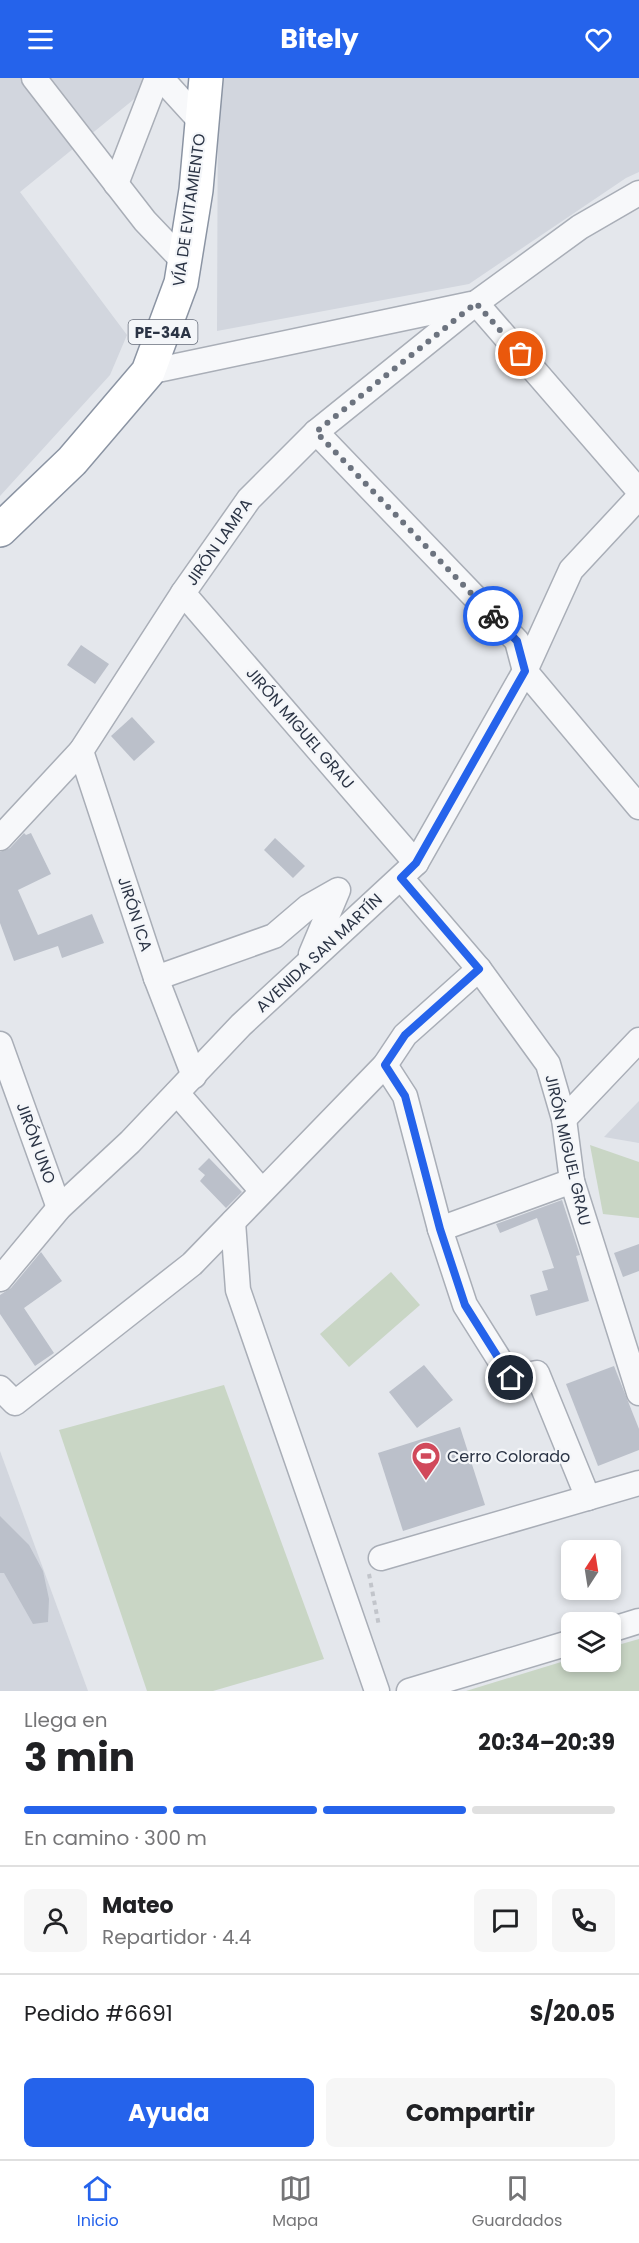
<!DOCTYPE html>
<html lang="es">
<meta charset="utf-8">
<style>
body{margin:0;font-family:Poppins,sans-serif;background:#f6f6f6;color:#202124;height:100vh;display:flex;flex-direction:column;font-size:22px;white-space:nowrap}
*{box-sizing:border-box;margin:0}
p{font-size:20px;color:#757577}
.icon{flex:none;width:33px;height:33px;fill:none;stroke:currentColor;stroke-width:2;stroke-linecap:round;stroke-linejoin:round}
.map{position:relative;height:1613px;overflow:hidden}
.drawer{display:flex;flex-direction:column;background:#fff;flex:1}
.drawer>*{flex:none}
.needle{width:39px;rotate:12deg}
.tools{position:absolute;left:561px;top:1462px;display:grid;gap:12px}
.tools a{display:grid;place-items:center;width:60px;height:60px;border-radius:9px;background:#fff;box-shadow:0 3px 9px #0003;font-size:30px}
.pin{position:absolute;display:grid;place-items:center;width:51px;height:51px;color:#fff;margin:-26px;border:3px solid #fff;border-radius:50%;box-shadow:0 2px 6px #0007}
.courier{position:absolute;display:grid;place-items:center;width:60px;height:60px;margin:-30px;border:4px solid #2563eb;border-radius:50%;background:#fff;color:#222;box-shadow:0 2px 8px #0007}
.summary em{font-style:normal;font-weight:700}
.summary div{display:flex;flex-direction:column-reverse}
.summary{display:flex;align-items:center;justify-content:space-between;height:102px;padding:0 24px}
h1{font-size:39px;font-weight:700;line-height:45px}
.bar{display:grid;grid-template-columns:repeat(4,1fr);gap:9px 6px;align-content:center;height:72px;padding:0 24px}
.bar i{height:8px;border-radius:4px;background:#e0e0e0}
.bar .on{background:#2563eb}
.bar p{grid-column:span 4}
.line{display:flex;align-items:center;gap:15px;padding:0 24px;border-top:2px solid #e0e0e0}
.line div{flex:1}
.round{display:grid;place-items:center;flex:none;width:63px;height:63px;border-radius:9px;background:#f6f6f6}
.primary-button{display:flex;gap:12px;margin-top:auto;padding:12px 24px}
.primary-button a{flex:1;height:69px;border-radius:9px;background:#2563eb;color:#fff;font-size:24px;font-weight:700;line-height:69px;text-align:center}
.primary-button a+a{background:#f6f6f6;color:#202124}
header{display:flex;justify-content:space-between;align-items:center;height:78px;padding:0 24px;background:#2563eb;color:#fff;font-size:27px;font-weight:700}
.tabs{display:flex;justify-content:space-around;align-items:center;height:84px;border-top:2px solid #e0e0e0;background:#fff;font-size:16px;color:#757577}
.tabs a{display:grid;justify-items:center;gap:3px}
.tabs .on{color:#2563eb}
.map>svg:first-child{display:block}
.built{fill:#d2d6de}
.green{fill:#c9d6c5}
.building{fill:#bbc0ca}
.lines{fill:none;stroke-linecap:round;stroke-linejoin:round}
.minor-casing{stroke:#a9aeb7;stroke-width:27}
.highway-casing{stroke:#8b94a3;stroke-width:36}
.path{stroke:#c2c5cb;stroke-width:4;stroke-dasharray:4.5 4.5;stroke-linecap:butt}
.minor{stroke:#f7f8fa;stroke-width:24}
.highway{stroke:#fff;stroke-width:33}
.done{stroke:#6c737f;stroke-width:6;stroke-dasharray:0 10.8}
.route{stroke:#2563eb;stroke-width:8}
.labels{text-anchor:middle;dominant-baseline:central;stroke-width:4.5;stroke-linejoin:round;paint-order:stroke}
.shield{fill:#f4f6f9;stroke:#676e7b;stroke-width:1.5}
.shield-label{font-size:15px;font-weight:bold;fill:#2b3445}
.street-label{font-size:16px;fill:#2b3445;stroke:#f4f6f9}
.poi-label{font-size:16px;fill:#2b3445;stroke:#f4f6f9;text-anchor:start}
</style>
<header><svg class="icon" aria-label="menu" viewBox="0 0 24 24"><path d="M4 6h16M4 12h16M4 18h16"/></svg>Bitely<svg class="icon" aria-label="heart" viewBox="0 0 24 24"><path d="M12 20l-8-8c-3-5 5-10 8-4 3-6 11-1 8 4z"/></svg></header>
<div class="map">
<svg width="639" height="1613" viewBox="0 0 639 1613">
<rect width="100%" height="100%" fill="#e4e7ec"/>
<g class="built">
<path d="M0,0H160L20,114L127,257L110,297L0,418Z"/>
<path d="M218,0H639V94L626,100L469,206L217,253Z"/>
<path d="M639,1023V1065L604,1059Z"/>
<path d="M0,1373L88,1613H0Z"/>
</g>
<g class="green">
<path d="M590,1067L639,1084V1140L603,1136Z"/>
<path d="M391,1194L420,1227L349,1289L320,1256Z"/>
<path d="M224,1307L324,1581L213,1613H147L59,1352Z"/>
<path d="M639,1561V1613H466L571,1581L572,1584H610L611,1569Z"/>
</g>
<g class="building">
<path d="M81,567L109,586L95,606L67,587Z"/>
<path d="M132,639L155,664L134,683L111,658Z"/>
<path d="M24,755L26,757L31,755L51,796L18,812L38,857L92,836L104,865L62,880L58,868L14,883L0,845V774L10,770Z"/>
<path d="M275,760L305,788L293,800L264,772Z"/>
<path d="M209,1080L242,1114L226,1130L200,1103L205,1097L198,1091Z"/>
<path d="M562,1122L580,1177L576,1178L589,1223L536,1238L530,1217L548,1212L542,1193L554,1190L537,1140L500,1155L496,1146Z"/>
<path d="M639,1166V1193L623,1199L614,1175Z"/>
<path d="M41,1174L62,1203L24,1230L54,1275L35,1288L0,1236V1217L11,1210Z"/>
<path d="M424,1287L453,1322L417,1350L389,1314Z"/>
<path d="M614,1288L639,1351V1372L598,1388L566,1306Z"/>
<path d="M460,1349L485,1427L403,1453L378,1375Z"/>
<path d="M0,1438L29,1467L43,1493L49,1521L48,1544L33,1546L4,1495H0Z"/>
</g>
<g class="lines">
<g class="minor-casing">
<g id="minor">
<path d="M34,0L145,143L185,185"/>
<path d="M161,0L202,45"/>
<path d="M116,106L157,0"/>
<path d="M476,225L639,413"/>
<path d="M148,294L471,226"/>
<path d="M316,354L517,563L525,593L639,729"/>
<path d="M183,515L416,785"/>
<path d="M81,673L156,900L194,998"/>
<path d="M0,760L81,673L183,515L249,421L316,354L476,225L580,149L639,115"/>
<path d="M401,800L479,891L548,986L564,1041L572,1103L639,1315"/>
<path d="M156,900L274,858L308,829L338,812L311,876"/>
<path d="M0,966L59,1130"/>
<path d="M385,987L405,1018L440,1151L465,1227L511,1300L537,1295L588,1420"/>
<path d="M177,1015L262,1113"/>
<path d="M564,1041L639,962"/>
<path d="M233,1144L238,1212L377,1613"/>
<path d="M440,1151L572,1103"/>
<path d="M0,1201L59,1130L130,1064L241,947L416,785L525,593L571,492L639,419"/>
<path d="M0,1310L15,1325L192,1186L385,987L405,957L479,891"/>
<path d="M381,1480L639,1405"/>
<path d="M610,1552L639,1543"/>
<path d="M409,1613L572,1564"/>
</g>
</g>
<g class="highway-casing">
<path id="highway" d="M0,452L72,383L148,294L181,205L196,112L206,0"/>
</g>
<path class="path" d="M369,1496L379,1548"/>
<use href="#minor" class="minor"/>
<use href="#highway" class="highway"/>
</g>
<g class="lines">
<path class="done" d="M493,538L316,354L476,225L521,276"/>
<path class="route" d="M493,538L517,563L525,593L416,785L401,800L479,891L405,957L385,987L405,1018L440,1151L465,1227L511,1300"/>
</g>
<defs>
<g id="stadium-pin" transform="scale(1.5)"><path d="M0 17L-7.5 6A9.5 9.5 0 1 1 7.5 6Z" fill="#d1495b" stroke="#f4f6f9"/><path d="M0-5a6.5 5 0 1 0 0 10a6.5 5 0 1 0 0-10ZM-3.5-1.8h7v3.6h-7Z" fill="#fff"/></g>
</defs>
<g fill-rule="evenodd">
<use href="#stadium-pin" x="426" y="1378"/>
</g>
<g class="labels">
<rect class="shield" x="128.5" y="242" width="69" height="24" rx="4.5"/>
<g class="shield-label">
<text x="163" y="254">PE-34A</text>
</g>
<g class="street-label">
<text transform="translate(189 132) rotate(-82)">VÍA DE EVITAMIENTO</text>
<text transform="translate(219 464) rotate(-55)">JIRÓN LAMPA</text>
<text transform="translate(300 650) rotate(49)">JIRÓN MIGUEL GRAU</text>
<text transform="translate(135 836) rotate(72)">JIRÓN ICA</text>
<text transform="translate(319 875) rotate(-43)">AVENIDA SAN MARTÍN</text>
<text transform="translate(36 1065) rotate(70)">JIRÓN UNO</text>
<text transform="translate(568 1072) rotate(77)">JIRÓN MIGUEL GRAU</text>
</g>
<g class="poi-label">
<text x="447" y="1378">Cerro Colorado</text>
</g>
</g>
</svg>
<div class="tools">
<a><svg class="needle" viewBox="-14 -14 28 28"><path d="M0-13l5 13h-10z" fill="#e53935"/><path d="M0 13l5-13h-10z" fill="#757577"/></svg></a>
<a><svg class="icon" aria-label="layers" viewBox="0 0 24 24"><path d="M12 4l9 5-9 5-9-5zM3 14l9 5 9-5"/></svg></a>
</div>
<div class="pin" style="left:521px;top:276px;background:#ea580c"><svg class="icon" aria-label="bag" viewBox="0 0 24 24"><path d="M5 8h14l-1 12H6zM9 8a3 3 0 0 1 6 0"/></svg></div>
<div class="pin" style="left:511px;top:1300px;background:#1f2937"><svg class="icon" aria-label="home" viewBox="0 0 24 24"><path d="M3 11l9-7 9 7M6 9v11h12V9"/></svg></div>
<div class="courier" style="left:493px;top:538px"><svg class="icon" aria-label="bike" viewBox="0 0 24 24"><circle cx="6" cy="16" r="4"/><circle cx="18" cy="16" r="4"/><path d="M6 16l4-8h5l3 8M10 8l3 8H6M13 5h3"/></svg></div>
</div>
<section class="drawer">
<div class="summary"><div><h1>3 min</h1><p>Llega en</p></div><em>20:34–20:39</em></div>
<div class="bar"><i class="on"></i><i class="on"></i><i class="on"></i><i></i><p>En camino · 300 m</p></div>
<div class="line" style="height:108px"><a class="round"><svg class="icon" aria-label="person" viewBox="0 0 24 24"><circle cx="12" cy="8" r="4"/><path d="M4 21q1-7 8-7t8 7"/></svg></a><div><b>Mateo</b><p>Repartidor · 4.4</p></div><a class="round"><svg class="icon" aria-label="chat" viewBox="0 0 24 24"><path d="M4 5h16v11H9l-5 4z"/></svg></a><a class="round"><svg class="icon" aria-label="phone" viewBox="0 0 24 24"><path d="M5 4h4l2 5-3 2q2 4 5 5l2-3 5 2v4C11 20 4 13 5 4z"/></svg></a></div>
<div class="line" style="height:78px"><div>Pedido #6691</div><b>S/20.05</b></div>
<div class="primary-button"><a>Ayuda</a><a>Compartir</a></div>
</section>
<nav class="tabs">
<a class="on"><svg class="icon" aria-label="home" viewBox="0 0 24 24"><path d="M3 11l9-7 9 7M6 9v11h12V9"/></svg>Inicio</a>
<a><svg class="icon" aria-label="map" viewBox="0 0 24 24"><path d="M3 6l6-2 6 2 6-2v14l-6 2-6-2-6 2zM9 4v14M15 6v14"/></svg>Mapa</a>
<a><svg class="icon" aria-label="saved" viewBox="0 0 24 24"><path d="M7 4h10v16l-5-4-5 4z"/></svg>Guardados</a>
</nav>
